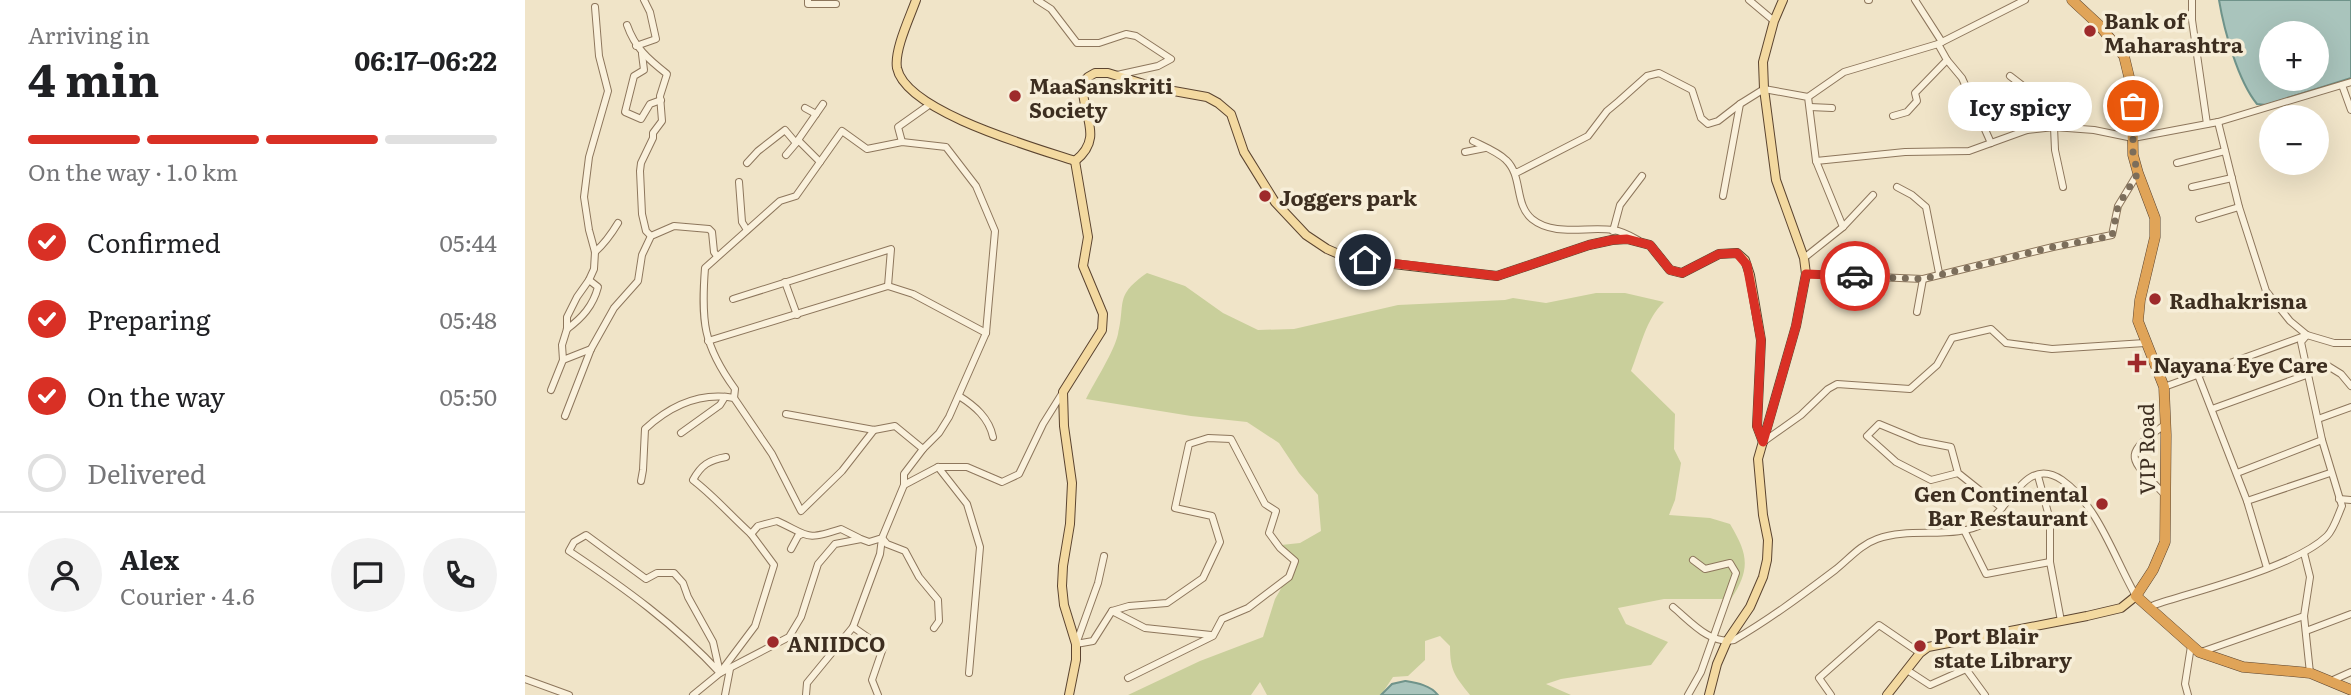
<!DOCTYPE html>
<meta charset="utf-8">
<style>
body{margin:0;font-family:Literata,serif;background:#f2f2f2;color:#202124;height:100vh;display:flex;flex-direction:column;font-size:26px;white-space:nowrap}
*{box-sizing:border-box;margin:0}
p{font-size:23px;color:#757577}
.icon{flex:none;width:38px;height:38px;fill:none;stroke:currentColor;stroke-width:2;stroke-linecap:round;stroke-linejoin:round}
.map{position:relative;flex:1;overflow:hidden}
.side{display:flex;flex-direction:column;background:#fff;width:525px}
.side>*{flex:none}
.tools{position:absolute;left:1734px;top:21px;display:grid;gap:14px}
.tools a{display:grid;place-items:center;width:70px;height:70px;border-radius:50%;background:#fff;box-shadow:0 7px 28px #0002;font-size:35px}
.pin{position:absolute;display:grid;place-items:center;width:60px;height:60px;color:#fff;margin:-30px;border:4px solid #fff;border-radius:50%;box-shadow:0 2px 7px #0007}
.courier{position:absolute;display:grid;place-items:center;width:70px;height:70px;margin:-35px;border:5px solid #d93025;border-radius:50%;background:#fff;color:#222;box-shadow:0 2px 9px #0007}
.bubble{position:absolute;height:49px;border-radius:24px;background:#fff;box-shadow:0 7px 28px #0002;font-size:23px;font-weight:700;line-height:49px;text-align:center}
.head em{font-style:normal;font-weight:700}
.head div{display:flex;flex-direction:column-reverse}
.head{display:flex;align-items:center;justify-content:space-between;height:119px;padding:0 28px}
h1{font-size:46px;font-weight:700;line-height:52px}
.bar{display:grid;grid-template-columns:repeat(4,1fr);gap:10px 7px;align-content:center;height:84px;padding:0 28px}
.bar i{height:9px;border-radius:5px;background:#e0e0e0}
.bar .active{background:#d93025}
.bar p{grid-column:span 4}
.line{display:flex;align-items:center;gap:18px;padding:0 28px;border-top:2px solid #e0e0e0}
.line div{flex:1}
.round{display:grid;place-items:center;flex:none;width:74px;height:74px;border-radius:37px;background:#f2f2f2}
ol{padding:0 28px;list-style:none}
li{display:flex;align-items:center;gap:21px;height:77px}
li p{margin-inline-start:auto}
li .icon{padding:7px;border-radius:50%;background:#d93025;color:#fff;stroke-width:4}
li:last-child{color:#757577}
li i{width:38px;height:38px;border:4px solid #e0e0e0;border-radius:50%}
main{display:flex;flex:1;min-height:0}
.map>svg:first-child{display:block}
.green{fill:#c9cf9b}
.water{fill:#a9c4bc;stroke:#6f938a;stroke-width:2;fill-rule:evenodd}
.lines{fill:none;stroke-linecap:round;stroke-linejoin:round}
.minor-casing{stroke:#8d765c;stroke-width:8}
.major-casing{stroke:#5b4430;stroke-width:10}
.highway-casing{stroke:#5b4430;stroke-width:11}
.minor{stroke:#faf1dc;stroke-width:6}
.major{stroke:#f3d9a0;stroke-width:8}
.highway{stroke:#e0a458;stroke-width:10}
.done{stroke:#7c6e5b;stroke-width:7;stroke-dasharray:0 12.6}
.route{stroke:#d93025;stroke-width:9}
.poi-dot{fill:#9e2a2b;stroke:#f7eed8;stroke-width:2.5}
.labels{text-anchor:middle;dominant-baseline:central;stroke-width:7;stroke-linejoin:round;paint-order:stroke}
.poi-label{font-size:21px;font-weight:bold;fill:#3d2e20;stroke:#f7eed8;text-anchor:start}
.street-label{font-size:21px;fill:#3d2e20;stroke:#f7eed8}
</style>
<main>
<section class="side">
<div class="head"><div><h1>4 min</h1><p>Arriving in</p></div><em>06:17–06:22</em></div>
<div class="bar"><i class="active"></i><i class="active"></i><i class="active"></i><i></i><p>On the way · 1.0 km</p></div>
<ol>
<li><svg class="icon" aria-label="check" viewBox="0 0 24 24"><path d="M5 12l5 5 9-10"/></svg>Confirmed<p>05:44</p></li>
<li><svg class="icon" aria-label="check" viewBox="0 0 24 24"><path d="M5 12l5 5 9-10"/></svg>Preparing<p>05:48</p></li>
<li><svg class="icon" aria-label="check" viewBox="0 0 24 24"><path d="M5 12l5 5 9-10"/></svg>On the way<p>05:50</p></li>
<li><i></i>Delivered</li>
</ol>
<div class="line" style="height:126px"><a class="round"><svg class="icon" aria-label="person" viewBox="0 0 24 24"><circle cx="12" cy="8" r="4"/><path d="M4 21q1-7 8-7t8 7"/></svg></a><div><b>Alex</b><p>Courier · 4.6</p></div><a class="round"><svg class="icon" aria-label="chat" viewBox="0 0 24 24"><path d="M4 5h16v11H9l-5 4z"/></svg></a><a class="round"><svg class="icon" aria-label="phone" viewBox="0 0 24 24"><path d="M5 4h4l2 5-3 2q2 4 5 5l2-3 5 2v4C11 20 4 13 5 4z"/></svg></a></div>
</section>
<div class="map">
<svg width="1826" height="695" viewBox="0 0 1826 695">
<rect width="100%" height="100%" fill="#f0e4c8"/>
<path class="green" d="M622,273L660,286L698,313L733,330L769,329L873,305L980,300L988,298L1021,303L1071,293H1100L1139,302C1121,318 1115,349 1106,371L1150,414L1149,449L1156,463L1150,500L1144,515L1185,518L1205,524C1223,554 1226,569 1206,599H1139L1093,608L1101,624L1143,642L1126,665L1036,679L1021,684L1046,695H945C930,676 925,671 925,646L915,636L900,641V660L883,676L868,677L856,695H742L735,682L726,695H603L675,661L738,637L750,599L772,561L756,545L775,543L796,531L793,495L774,473L754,443L722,422L666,416L561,399C570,381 589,352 593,334C601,302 589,296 622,273Z"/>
<g class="water">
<path d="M1694,0H1826V78L1741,105L1732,104C1713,81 1699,30 1694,0ZM1746,33H1792V79H1746Z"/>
<path d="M880,681C892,683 905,685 913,695H856L867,684Z"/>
</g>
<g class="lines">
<g class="minor-casing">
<g id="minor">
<path d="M283,0V4H311"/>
<path d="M512,0L526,9L552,43H574L601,34L611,36L646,59L633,66L592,75"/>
<path d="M1224,0L1249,21"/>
<path d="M1343,0H1344"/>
<path d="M1390,0L1417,42"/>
<path d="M1667,0V20L1682,124"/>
<path d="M102,25C110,48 123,59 142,74L135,96L137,121L128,133V138L116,163L115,171L117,214L121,231L126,236"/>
<path d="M111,46L131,39L125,12L119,0"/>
<path d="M117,54L119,70L109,76L100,112L116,119L125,104L136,100"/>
<path d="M1422,60L1437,78L1466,143"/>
<path d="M1485,76L1498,86L1502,99L1484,112L1502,130"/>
<path d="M1817,85L1826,110"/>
<path d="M1283,97L1319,72L1413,44L1500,0"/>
<path d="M1285,107L1307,108"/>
<path d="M280,108L291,114"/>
<path d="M1368,116L1382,112L1392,101L1390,93L1422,60L1413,44"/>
<path d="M1529,127L1530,150L1538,187"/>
<path d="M948,141C958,146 973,152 981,160C998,176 989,204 1007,219C1029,237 1063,226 1088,230C1097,231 1106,236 1113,240"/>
<path d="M377,142L373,127L404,105"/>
<path d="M940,152L960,148"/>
<path d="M261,155L272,142"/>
<path d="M1291,161L1380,152L1444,151L1502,130L1529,127L1569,130L1608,138L1693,122L1826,82"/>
<path d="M295,162L273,140L298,104"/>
<path d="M222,163L233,151L260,130L271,143"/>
<path d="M1652,163L1700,151"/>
<path d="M990,172H993L1063,136L1082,111L1094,101L1122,76L1134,73L1167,90L1176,118L1183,124L1193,121L1215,104"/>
<path d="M214,182L217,222L222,230"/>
<path d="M1372,187L1387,195L1401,207L1414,273"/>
<path d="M1667,187L1707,178"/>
<path d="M1198,196L1215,104L1239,89L1283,97L1291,161L1318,227L1279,258"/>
<path d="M1674,219L1714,207"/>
<path d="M1318,227L1348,195"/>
<path d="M1088,231L1095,205L1117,176"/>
<path d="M70,252C79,244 87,233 93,223"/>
<path d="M1281,274L1398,279L1528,247L1587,235L1593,206L1613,173"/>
<path d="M260,282L272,315"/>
<path d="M208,299L366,249L363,286"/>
<path d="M1392,312L1398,279"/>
<path d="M42,329C57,318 68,306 73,287L64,280"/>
<path d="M183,341L363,286L388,294L461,333"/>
<path d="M66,349L38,360L37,345L42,329V317L52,297L64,280L69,269L70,252L64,230L59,197L64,157L83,91L74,56L70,7"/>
<path d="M1803,366L1816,374L1826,386"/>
<path d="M1673,375L1722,501L1742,568"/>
<path d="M1639,387L1782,335L1809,343H1826"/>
<path d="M26,390L38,360"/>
<path d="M434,396C450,406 464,418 468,437"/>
<path d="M209,398L210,389C178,345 176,321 180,268L255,201L271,196L317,131L342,149L377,142L421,147L451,186L470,231L461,333L424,417L414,433L398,449"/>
<path d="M1687,409L1784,374"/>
<path d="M261,414L349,430L370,426L398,449L379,474V485"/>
<path d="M40,416L66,349L89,308L113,281L117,255L126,236L149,226L184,229L187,232L189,252L192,256"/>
<path d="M1793,419L1826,407"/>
<path d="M156,433L195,405L200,397"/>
<path d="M1238,442L1276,415L1303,389L1312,384L1385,389L1412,365L1427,338L1466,329L1481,343L1527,349L1620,343"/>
<path d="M201,457C184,460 176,465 168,480C189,496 206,516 226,534"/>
<path d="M413,467L442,504L455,547L444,673"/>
<path d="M1433,473L1406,480L1371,462L1342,436L1354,424L1395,441L1426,447L1433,473L1477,508"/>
<path d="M1712,473L1797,440"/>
<path d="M1513,476L1525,520V562L1536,621"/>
<path d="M116,481L118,470L120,429C145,406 175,392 209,398L247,454L276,511L317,471L349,430"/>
<path d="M1640,495C1605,458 1594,457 1641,424"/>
<path d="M1814,499L1826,500"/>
<path d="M1722,501L1805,473"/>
<path d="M1439,530L1461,574L1525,562"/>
<path d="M61,535L121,579L132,573H149L158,583L163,597L188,642L195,673C151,625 98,587 44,551L49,542Z"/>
<path d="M266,549L273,536L277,534"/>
<path d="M579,556L573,583L551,644L568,641L587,611L604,606L642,603L678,578L695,542L687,516L650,508L664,444L683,438L706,439L740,504L751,511L744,533L755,548L770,561L764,577L723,608L697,619L688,636L603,678"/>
<path d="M1148,607C1165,621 1185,645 1209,640C1245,619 1277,595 1310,570C1324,559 1335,545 1352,539C1388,526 1429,541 1462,522C1485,509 1500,455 1537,480C1573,505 1590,560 1611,596"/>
<path d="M1624,608L1629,605C1674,590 1770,567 1802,536C1809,529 1813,515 1817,506L1797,440L1776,342L1782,335L1765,321L1741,291L1714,207L1693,122"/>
<path d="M587,611L620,628L686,635"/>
<path d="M1779,616L1785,673"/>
<path d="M328,627L355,554L357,538L362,544L380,551L394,577L413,600L414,621L409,628"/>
<path d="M1781,631L1826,614"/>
<path d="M1676,652L1779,616L1785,577L1779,553"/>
<path d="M197,670L230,626L249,565L226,534L233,526L252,521C285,536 279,541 316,529L334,538"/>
<path d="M1382,670L1405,685L1441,669L1460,695"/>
<path d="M0,679L44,695"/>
<path d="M1806,681L1826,672"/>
<path d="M168,695L195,673L264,637L276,617L293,564L310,544L336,539L344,542L357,538L379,485L413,467H442L477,482L494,474L518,424L538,392"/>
<path d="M200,695L205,669"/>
<path d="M281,695L282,683L328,627L358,648L347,680L353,695"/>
<path d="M1163,695L1176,672L1211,573L1205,563L1180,569L1168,560"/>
<path d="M1306,695L1294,678L1354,625L1395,653"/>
<path d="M1663,695L1660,684L1666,646"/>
</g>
</g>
<g class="major-casing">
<g id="major">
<path d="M391,0C385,17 369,50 372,68C381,112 511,148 550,161"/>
<path d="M550,161C581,137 555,113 558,83L563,77L570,73H583L632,88L682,97L693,103L706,114L719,152L750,202L781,235L802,249L825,259L972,276L1064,245L1087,240L1102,239L1125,245L1145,270L1157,273L1194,254L1212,253L1220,260L1225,275L1236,340L1232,426L1238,442"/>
<path d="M544,695L551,660V644L539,605L537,586L538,566L545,524L547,483L539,426L538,392L577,330L578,314L558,266L563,237L550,161"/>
<path d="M1184,695L1192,664L1202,641L1225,607L1238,577L1242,560L1243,540L1238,515L1233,459L1271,326L1281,274L1279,258L1251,180L1239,89L1238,62L1249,21L1258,0"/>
<path d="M1362,695L1395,653L1403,647L1562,616L1596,608L1611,596"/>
</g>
</g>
<g class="highway-casing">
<path id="highway" d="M1547,0L1575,26L1599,56L1607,89L1608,155L1613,173L1630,218V237L1615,300L1613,321L1639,387L1641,435L1640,542L1628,570L1611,596L1674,652L1718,667L1785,673L1826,690"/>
</g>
<use href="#minor" class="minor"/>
<use href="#major" class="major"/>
<use href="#highway" class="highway"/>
</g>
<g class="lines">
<path class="done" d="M1330,276L1398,279L1528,247L1587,236L1593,206L1613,173L1608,155V106"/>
<path class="route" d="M840,260L972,276L1064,245L1087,240L1102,239L1125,245L1145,270L1157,273L1194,254L1212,253L1222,265L1236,340L1232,426L1238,442L1271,326L1281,274L1330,276"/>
</g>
<g class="poi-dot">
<circle cx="1565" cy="31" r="7"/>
<circle cx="490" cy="96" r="7"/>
<circle cx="740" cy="196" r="7"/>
<circle cx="1630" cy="299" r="7"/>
<path d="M1608.5 352.5h7v7h7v7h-7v7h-7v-7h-7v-7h7z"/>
<circle cx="1577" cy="504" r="7"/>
<circle cx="248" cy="642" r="7"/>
<circle cx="1395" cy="646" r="7"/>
</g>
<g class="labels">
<g class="poi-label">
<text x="1579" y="19">Bank of<tspan x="1579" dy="24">Maharashtra</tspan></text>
<text x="504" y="84">MaaSanskriti<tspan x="504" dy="24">Society</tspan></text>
<text x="754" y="196">Joggers park</text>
<text x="1644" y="299">Radhakrisna</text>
<text x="1628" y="363">Nayana Eye Care</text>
<text x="1563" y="492" text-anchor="end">Gen Continental<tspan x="1563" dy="24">Bar Restaurant</tspan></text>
<text x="1409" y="634">Port Blair<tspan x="1409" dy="24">state Library</tspan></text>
<text x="262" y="642">ANIIDCO</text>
</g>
<g class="street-label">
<text transform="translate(1620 449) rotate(-91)">VIP Road</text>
</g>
</g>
</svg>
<div class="tools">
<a>+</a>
<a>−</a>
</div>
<div class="pin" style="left:1608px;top:106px;background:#ea580c"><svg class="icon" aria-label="bag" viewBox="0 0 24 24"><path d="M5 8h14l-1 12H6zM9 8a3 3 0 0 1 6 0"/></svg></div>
<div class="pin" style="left:840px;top:260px;background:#1f2937"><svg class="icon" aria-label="home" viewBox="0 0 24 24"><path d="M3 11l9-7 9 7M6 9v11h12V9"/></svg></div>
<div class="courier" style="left:1330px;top:276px"><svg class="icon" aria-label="car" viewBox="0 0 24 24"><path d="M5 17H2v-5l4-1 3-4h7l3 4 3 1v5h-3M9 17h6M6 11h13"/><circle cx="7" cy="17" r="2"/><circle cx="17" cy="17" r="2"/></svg></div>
<div class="bubble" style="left:1423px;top:82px;width:144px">Icy spicy</div>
</div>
</main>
